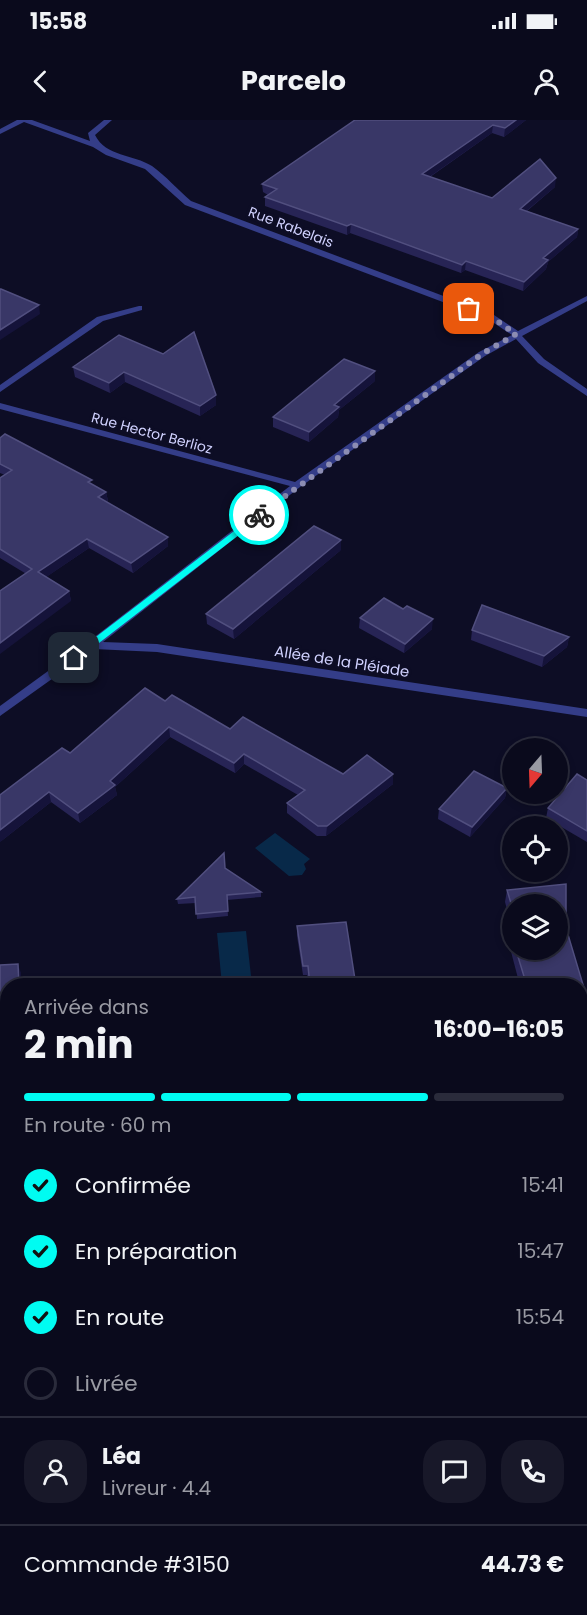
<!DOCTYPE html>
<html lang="fr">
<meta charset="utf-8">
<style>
body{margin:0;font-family:Poppins,sans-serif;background:#181829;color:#f1f3f6;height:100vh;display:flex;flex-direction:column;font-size:22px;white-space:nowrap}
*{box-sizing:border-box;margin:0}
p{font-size:20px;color:#999aa3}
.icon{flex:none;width:33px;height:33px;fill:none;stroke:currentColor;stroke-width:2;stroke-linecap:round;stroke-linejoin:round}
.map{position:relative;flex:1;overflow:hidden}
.drawer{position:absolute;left:0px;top:858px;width:588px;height:638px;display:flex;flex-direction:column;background:#0a0a1c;border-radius:24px 24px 0 0;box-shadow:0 3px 9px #0003,0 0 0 2px #2a2b3b}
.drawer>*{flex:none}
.needle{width:39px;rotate:199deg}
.controls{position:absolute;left:502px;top:618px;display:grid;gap:12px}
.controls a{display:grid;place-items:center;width:66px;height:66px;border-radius:50%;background:#0a0a1c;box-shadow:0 3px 9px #0003,0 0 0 2px #2a2b3b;font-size:30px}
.pin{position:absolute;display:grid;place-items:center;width:51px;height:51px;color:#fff;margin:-26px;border-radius:12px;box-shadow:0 3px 9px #0006}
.courier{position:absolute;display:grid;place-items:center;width:60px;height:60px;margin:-30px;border:4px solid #00fcf2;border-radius:50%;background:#fff;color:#222;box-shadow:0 2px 8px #0007}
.headline em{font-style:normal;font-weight:700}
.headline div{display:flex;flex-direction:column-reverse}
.headline{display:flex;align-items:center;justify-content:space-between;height:102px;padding:0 24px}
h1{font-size:39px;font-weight:700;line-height:45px}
.bar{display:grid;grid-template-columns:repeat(4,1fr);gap:9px 6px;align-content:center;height:72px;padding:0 24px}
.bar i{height:8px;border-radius:4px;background:#2a2b3b}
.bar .active{background:#00fcf2}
.bar p{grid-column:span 4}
.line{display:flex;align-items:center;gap:15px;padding:0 24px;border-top:2px solid #2a2b3b}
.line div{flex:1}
.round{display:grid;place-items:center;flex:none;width:63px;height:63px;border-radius:24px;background:#181829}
ol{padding:0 24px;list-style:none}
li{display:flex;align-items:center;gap:18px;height:66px}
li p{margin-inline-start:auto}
li .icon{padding:6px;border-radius:50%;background:#00fcf2;color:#111;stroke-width:4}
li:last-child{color:#999aa3}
li i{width:33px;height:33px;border:3px solid #2a2b3b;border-radius:50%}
.status{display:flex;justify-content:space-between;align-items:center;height:42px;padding:0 30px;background:#0a0a1c;direction:ltr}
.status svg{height:16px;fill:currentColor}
header{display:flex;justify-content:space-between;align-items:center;height:78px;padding:0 24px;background:#0a0a1c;font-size:27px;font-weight:700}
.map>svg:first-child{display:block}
.water{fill:#082949}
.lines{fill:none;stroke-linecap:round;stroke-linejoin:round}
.street{fill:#343d88;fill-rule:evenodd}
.wall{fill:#272455}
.shaded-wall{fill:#15133a}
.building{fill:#393767;stroke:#514f7f;stroke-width:1.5}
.route{fill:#00fcf2}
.done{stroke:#8c8db3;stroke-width:6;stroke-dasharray:0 10.8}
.labels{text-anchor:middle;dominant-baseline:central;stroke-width:6;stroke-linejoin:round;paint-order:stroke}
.far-street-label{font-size:14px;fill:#d1d2ff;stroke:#0d0d25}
.street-label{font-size:15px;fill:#d1d2ff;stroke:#0d0d25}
</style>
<div class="status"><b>15:58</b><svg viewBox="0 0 49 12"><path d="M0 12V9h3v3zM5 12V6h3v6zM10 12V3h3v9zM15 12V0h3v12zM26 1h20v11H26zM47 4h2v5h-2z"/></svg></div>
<header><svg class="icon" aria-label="back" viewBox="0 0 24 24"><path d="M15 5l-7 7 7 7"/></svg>Parcelo<svg class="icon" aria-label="person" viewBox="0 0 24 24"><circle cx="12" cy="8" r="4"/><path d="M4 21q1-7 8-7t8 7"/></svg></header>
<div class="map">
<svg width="587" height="1495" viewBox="0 0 587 1495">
<rect width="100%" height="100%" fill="#0d0d25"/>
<g class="water">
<path d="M275,713L310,739L304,744L306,749L302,755L289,756L255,728Z"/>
<path d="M246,811L252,865H222L217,813Z"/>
</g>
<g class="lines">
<g class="street">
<path d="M17,0H32L90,21L88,13L104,0H112L95,15C106,37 133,34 152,46C166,56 178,70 191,81L494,195L518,211L587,176V181L522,216L544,239L587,269V276L538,243L516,219L485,236L300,367L103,522L157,524L587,589V597L157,532L94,529L0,596V586L88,522L290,366L0,289V283L295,362L479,232L512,215L488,199L185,85L145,49L106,35L93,27L24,2L0,14V9Z"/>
<path d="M139,186H142V190L103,201L0,272V265L97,197Z"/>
<path d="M8,989V1001L0,1002V990Z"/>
<path d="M580,1391L587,1394V1410L580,1407Z"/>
<path d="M33,1488H51L48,1495H30Z"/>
</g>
</g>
<g class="wall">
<path d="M355,0H526L504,17L492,13L430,57L492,78L555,67L527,91L578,109L577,117L548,142L546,149L523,171L465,150L461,153L350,113L347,115L265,86V77L268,75L263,72L262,64Z"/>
<path d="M119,215L216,275V285L200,296L125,262L110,273L75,257L73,247Z"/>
<path d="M375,261L339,290L338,297L309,322L273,307V297Z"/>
<path d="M0,318L106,372L108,381L106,382L168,426L133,453L89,428L46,457L69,471L71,481L0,438V358L5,355L0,353Z"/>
<path d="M341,430L234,519L207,504L206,494Z"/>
<path d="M360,498L432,509L404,533L359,508Z"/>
<path d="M472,510L569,517L567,527L542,547L471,520Z"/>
<path d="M165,581L230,609L343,654L393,664L326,716H317L287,693V683L298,675L244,644L235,653L170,617L115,667L117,675L80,703L51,682L0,722L70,633Z"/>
<path d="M587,660V722L546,698L548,688Z"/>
<path d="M507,668L505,678L470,717L438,699L439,689Z"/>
<path d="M225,748L261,772V777L227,780L228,796L197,799L196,783L178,784L177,779Z"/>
<path d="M507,770L566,808L587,878V908L580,909V866H520L509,824L511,812H513V830H558L513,784V812L505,782Z"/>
<path d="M297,806L356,866H309L307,855H303L297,816Z"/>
<path d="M0,845L21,853L8,866V894H0Z"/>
<path d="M587,997V1061L580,1035V998Z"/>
</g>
<g class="shaded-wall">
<path d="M516,0H526L504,17L505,8Z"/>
<path d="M493,5L492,13L422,62V54Z"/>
<path d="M556,58L555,67L519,97L520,89Z"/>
<path d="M351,104L350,113L347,115V106Z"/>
<path d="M578,109L577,117L548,142L546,149L523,171L524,162L543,138Z"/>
<path d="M466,141L465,150L461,153L462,145Z"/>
<path d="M39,185L40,194L0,220V210Z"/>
<path d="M375,251V261L339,290L338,297L309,322V312L334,285Z"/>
<path d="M124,252L125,262L110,273L109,263Z"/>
<path d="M216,275V285L200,296V286Z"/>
<path d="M106,372L108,381L100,387L98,377Z"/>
<path d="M168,417V426L133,453L131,443Z"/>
<path d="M87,419L89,428L39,462L38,452Z"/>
<path d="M341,420V430L234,519L233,509Z"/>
<path d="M69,471L71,481L0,534V523Z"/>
<path d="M433,499L432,509L404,533L405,524Z"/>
<path d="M569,517L567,527L542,547L544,536Z"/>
<path d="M169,607L170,617L115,667L117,675L80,703L78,693L110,661Z"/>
<path d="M244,634V644L235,653L234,643Z"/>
<path d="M393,654V664L326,716L327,706Z"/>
<path d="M507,668L505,678L470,717L472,707Z"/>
<path d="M49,672L51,682L0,722V710Z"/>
<path d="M18,844L21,853V866H19Z"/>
</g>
<g class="building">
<path d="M355,0H516L505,8L493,5L422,54L492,78L540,39L556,58L520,89L578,109L543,138L548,140L524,162L466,141L462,145L351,104L347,106L265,77L277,69L262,64Z"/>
<path d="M0,169H1L39,185L0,210Z"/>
<path d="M194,212L216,275L200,286L124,252L109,263L73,247L119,215L163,234Z"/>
<path d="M344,239L375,251L334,285L339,287L309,312L273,297Z"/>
<path d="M5,314L92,360L88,362L106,372L98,377L168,417L131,443L87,419L38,452L69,471L0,523V471L32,449L0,429V358L12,350L0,344V318Z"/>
<path d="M314,406L341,420L233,509L206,494Z"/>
<path d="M384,478L403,489L407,486L433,499L405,524L360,498Z"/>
<path d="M482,485L569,517L544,536L472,510Z"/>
<path d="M145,568L165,581L172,575L230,609L243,597L343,654L367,635L393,654L327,706H318L287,683L305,670L244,634L234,643L169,607L110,661L115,665L78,693L49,672L0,710V675L62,628L70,633Z"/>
<path d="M474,651L507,668L472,707L439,689Z"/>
<path d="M577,654L587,660V711L548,688Z"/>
<path d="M224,733L225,748L261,772L227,775L228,791L196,794L195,777L177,779Z"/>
<path d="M566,764V808L587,878V897L580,898V866H537L536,862L526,863L516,830H558V784H513V790L507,770Z"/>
<path d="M346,802L356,866H310L308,846H303L297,806Z"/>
<path d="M18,844L19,866H8V884L0,885V845Z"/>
<path d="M587,997V1041L580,1014V998Z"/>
<path d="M193,1488H199L219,1495H191Z"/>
<path d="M324,1488H427L425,1495H322Z"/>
</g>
<path class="route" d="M259,392L262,397L77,540H71V536Z"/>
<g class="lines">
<path class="done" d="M259,395L482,234L516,214L491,197L469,189"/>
</g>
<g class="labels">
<g class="far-street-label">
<text transform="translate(291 107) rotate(21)">Rue Rabelais</text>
<text transform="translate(152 313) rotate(15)">Rue Hector Berlioz</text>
</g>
<g class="street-label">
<text transform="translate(342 541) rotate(9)">Allée de la Pléiade</text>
</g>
</g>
</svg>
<div class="controls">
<a><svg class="needle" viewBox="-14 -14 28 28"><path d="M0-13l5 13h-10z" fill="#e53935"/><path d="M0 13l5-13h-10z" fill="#999aa3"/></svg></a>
<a><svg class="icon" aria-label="locate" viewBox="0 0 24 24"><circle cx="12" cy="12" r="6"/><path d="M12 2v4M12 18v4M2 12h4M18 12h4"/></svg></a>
<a><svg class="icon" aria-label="layers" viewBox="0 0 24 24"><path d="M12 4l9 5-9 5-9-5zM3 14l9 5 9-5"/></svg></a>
</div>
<div class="pin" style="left:469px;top:189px;background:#ea580c"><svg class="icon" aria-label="bag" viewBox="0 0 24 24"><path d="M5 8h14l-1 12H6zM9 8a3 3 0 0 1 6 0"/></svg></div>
<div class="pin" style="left:74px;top:538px;background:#1f2937"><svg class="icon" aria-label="home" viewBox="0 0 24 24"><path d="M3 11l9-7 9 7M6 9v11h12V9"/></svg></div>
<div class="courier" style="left:259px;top:395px"><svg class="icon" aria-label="bike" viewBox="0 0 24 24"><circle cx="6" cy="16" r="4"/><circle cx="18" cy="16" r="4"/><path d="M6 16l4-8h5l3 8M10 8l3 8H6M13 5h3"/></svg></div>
<section class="drawer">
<div class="headline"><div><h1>2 min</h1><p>Arrivée dans</p></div><em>16:00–16:05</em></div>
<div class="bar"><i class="active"></i><i class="active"></i><i class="active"></i><i></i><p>En route · 60 m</p></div>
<ol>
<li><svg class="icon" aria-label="check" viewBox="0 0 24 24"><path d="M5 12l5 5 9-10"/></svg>Confirmée<p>15:41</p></li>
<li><svg class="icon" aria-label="check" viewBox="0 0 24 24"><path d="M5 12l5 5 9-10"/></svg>En préparation<p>15:47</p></li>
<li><svg class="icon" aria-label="check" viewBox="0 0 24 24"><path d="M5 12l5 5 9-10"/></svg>En route<p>15:54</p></li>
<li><i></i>Livrée</li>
</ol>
<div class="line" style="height:108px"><a class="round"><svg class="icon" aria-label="person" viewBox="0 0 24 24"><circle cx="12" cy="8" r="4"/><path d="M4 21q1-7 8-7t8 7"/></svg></a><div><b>Léa</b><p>Livreur · 4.4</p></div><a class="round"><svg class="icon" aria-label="chat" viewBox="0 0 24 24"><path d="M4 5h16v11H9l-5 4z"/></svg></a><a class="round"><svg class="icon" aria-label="phone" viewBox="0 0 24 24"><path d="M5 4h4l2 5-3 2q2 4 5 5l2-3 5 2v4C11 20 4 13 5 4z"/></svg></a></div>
<div class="line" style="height:78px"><div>Commande #3150</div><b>44.73 €</b></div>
</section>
</div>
